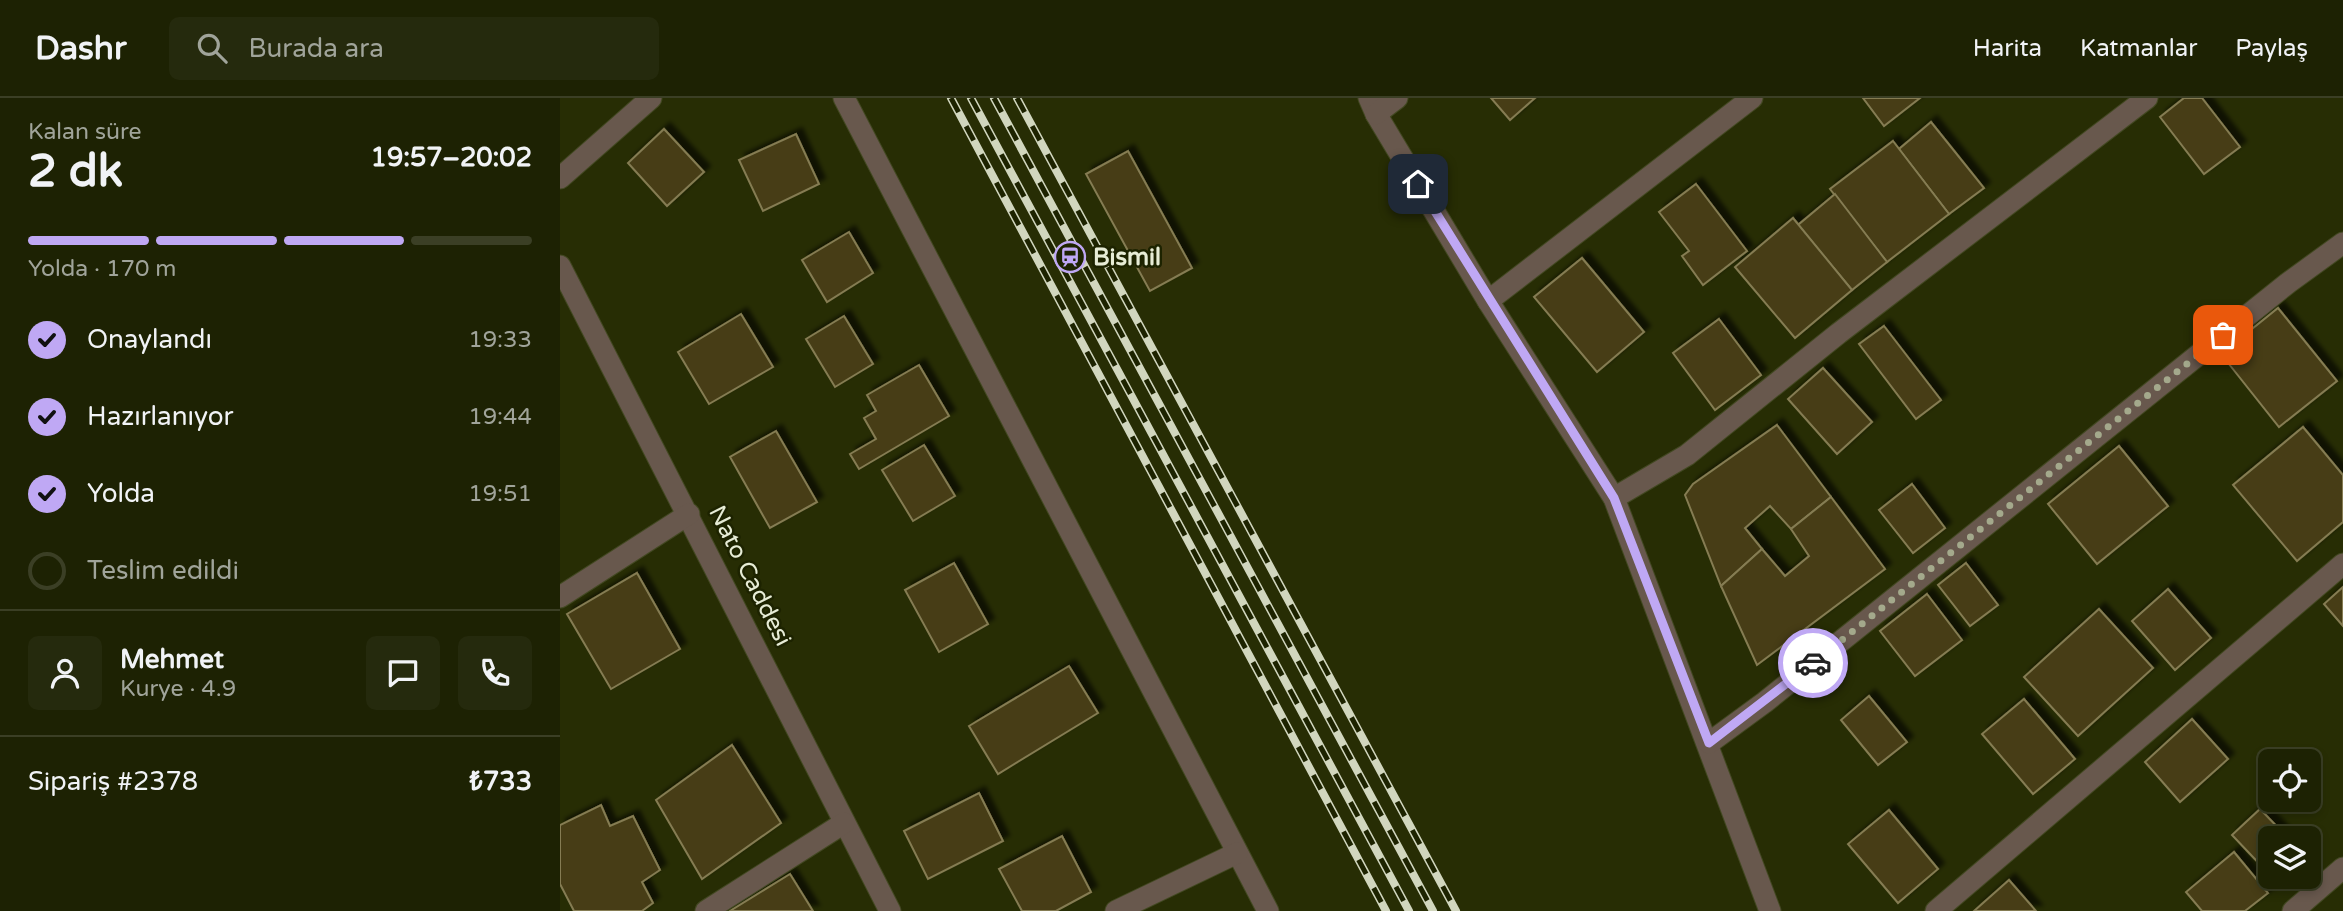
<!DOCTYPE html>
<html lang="tr">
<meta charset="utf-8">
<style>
body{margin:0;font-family:"Varela Round",sans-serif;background:#252a0d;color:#f1f3f6;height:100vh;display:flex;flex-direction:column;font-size:26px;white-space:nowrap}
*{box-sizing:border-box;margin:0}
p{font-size:23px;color:#a0a49a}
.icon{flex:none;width:38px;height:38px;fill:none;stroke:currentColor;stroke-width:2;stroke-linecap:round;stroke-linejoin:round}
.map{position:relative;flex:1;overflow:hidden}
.panel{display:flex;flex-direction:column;background:#1d2203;width:560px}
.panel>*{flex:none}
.tools{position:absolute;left:1698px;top:651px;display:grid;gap:14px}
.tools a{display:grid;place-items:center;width:63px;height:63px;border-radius:10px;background:#1d2203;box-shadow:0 4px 10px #0003,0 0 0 2px #3b3f25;font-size:35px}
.pin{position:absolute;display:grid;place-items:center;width:60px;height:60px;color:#fff;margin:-30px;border-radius:14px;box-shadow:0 4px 10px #0006}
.courier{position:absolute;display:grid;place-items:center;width:70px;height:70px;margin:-35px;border:5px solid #bfa8f4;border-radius:50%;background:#fff;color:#222;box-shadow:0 2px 9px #0007}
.headline em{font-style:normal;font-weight:700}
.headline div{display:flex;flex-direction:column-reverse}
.headline{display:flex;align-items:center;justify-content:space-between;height:119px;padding:0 28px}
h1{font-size:46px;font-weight:700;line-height:52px}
.bar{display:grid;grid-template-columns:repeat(4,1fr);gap:10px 7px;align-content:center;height:84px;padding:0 28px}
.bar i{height:9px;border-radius:5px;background:#3b3f25}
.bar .on{background:#bfa8f4}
.bar p{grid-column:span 4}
.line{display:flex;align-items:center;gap:18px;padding:0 28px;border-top:2px solid #3b3f25}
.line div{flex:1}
.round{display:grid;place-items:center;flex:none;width:74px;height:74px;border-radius:10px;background:#252a0d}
ol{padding:0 28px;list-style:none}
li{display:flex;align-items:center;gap:21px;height:77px}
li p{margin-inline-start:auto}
li .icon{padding:7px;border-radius:50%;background:#bfa8f4;color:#111;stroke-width:4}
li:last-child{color:#a0a49a}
li i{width:38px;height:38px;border:4px solid #3b3f25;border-radius:50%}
header{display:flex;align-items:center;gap:42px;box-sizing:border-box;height:98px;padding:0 35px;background:#1d2203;border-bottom:2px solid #3b3f25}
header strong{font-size:33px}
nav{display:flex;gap:38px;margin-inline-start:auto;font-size:24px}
.search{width:490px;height:63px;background:#252a0d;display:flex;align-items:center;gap:18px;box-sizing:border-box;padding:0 24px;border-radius:10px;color:#a0a49a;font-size:26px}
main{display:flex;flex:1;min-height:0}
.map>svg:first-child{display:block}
.building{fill:#463e18;stroke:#857c52;stroke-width:2;filter:url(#shadow)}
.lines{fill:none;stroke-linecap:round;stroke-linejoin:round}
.minor-casing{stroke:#424821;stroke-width:23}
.minor{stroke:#68584d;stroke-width:21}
.rail-casing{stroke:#d1d6be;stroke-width:8}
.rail{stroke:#1d2300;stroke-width:5;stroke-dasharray:16;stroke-linecap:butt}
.done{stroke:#a4a98c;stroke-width:7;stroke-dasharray:0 12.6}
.route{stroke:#bfa8f4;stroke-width:9}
.labels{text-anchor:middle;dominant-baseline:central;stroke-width:5;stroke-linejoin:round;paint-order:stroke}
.poi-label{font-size:24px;font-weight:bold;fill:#e7ecd6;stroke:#1d2300;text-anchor:start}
.street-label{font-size:24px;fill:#e7ecd6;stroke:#1d2300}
</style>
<header>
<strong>Dashr</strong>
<div class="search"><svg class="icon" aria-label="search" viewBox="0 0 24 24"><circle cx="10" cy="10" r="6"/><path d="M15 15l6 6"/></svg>Burada ara</div>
<nav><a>Harita</a><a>Katmanlar</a><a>Paylaş</a></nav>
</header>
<main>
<section class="panel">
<div class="headline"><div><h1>2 dk</h1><p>Kalan süre</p></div><em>19:57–20:02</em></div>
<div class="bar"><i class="on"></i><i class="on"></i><i class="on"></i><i></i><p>Yolda · 170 m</p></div>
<ol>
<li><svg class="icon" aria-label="check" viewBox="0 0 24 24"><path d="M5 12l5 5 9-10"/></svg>Onaylandı<p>19:33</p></li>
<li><svg class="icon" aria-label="check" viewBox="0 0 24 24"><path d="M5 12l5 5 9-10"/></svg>Hazırlanıyor<p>19:44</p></li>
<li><svg class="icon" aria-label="check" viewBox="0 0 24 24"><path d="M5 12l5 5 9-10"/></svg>Yolda<p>19:51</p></li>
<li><i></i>Teslim edildi</li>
</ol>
<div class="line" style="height:126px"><a class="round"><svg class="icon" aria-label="person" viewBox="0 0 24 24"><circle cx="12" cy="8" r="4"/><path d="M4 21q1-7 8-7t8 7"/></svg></a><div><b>Mehmet</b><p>Kurye · 4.9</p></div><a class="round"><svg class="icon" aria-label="chat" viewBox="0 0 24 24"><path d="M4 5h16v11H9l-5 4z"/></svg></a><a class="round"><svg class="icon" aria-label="phone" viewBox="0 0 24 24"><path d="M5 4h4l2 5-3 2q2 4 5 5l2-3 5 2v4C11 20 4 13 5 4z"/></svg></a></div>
<div class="line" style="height:91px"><div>Sipariş #2378</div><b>₺733</b></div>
</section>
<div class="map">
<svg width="1783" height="813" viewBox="0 0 1783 813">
<defs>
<filter id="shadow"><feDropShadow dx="6" dy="-6" stdDeviation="2" flood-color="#0009"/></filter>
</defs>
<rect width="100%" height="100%" fill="#272d04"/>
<g class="building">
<path d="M931,0H975L950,22Z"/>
<path d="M1303,0H1360L1324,28Z"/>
<path d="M1624,0H1642L1680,49L1644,76L1600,19Z"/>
<path d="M1371,24L1424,90L1389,116L1339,51Z"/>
<path d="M104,31L144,74L107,108L68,65Z"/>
<path d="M236,36L259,86L203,113L179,62Z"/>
<path d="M1333,43L1389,116L1327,164L1270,91Z"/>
<path d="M568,53L632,170L590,193L526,76Z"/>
<path d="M1136,86L1187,153L1143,187L1122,158L1129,153L1099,114Z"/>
<path d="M1275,96L1327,164L1292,192L1238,127Z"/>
<path d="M1233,120L1292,192L1235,240L1175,169Z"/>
<path d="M289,134L313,175L267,204L242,162Z"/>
<path d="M1022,160L1084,234L1037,274L974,199Z"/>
<path d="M1718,210L1777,283L1719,329L1661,256Z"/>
<path d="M181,216L213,269L149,306L118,254Z"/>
<path d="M284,218L313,266L275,289L246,241Z"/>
<path d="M1159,221L1201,277L1155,312L1113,255Z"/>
<path d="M1324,228L1381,302L1356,321L1299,246Z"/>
<path d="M359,267L389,318L299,371L290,356L316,341L304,320L316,313L307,297Z"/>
<path d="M1263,270L1312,324L1277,356L1228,301Z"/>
<path d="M1217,327L1271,399L1231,431L1210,408L1185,430L1202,451L1161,488L1125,397L1133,386Z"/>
<path d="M1743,329L1783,377V424L1737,463L1673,387Z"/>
<path d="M216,333L257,404L210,430L170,359Z"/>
<path d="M364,347L395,398L353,423L322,372Z"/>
<path d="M1559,348L1608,408L1537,466L1488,406Z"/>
<path d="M1352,386L1385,430L1353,455L1319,412Z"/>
<path d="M1271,399L1325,471L1197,567L1161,488L1202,451L1225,478L1249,458L1231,431Z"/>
<path d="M394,465L428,526L379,554L345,492Z"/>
<path d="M1406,465L1438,507L1410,528L1378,487Z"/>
<path d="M77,475L120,551L51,591L7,516Z"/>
<path d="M1783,489V528L1764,506Z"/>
<path d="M1608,491L1651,540L1615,572L1572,523Z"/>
<path d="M1367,496L1402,542L1355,578L1320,533Z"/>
<path d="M1539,511L1593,570L1518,638L1464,579Z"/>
<path d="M509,568L538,615L438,676L409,628Z"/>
<path d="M1309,598L1347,644L1318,667L1281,622Z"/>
<path d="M1464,601L1515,661L1473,696L1422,636Z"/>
<path d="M1632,621L1668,661L1620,704L1585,664Z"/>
<path d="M172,647L221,725L142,781L96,702Z"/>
<path d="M419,695L443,743L368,781L344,733Z"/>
<path d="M41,707L50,728L73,718L100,772L82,784L93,805L82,813H14L0,786V727Z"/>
<path d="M1700,711L1728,740H1710V777L1672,737Z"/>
<path d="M1329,712L1378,771L1338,805L1288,746Z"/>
<path d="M502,738L531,794L496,813H462L439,771Z"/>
<path d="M1674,754L1708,795L1685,813H1642L1626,794Z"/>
<path d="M230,776L253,813H170Z"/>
<path d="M1711,779H1736L1723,791Z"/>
<path d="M1449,782L1476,813H1414Z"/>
</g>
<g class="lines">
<g class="minor-casing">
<g id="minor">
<path d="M284,0L708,813"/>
<path d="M809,0L816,16L928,203L1054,400L1210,813"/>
<path d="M816,16L837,0"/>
<path d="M0,80L91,0"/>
<path d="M0,168L330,813"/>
<path d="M928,203L1192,0"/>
<path d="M1054,400L1127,357L1279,235L1587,0"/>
<path d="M0,499L129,416"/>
<path d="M1149,645L1205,604L1728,185L1783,145"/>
<path d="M146,813L284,725"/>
<path d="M556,813L677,755"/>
<path d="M1376,813L1783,466"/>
<path d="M1733,813L1783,770"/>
</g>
</g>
<use href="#minor" class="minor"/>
<g class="rail-casing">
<g id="rail">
<path d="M391,0L826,813"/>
<path d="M411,0L849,813"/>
<path d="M434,0L873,813"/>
<path d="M457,0L896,813"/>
</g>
</g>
<use href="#rail" class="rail"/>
</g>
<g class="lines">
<path class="done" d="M1253,565L1663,237"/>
<path class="route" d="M858,86L1054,400L1149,645L1253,565"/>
</g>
<defs>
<g id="station-ring" transform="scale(1.575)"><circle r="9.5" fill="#1d2300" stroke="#bfa8f4" stroke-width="1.5"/><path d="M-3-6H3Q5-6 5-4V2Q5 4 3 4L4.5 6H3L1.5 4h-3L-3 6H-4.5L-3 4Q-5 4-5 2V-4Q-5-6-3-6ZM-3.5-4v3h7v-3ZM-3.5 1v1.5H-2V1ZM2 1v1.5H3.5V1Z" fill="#bfa8f4"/></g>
</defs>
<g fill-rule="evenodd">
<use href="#station-ring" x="510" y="159"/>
</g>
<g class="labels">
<g class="poi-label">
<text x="533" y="159">Bismil</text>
</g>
<g class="street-label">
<text transform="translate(190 478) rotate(63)">Nato Caddesi</text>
</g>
</g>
</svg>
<div class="tools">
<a><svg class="icon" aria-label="locate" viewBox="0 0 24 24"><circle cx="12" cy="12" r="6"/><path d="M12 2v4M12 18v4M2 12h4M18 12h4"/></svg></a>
<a><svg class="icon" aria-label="layers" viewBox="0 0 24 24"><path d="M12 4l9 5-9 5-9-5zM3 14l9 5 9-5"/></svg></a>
</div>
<div class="pin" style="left:1663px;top:237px;background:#ea580c"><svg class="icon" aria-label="bag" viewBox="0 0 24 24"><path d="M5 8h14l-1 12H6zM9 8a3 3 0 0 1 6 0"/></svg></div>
<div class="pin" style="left:858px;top:86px;background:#1f2937"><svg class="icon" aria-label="home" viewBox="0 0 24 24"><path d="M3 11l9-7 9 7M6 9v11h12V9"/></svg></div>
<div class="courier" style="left:1253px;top:565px"><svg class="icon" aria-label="car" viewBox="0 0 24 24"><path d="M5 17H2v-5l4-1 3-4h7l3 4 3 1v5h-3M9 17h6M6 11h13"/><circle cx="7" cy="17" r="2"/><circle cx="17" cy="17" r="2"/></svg></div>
</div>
</main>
